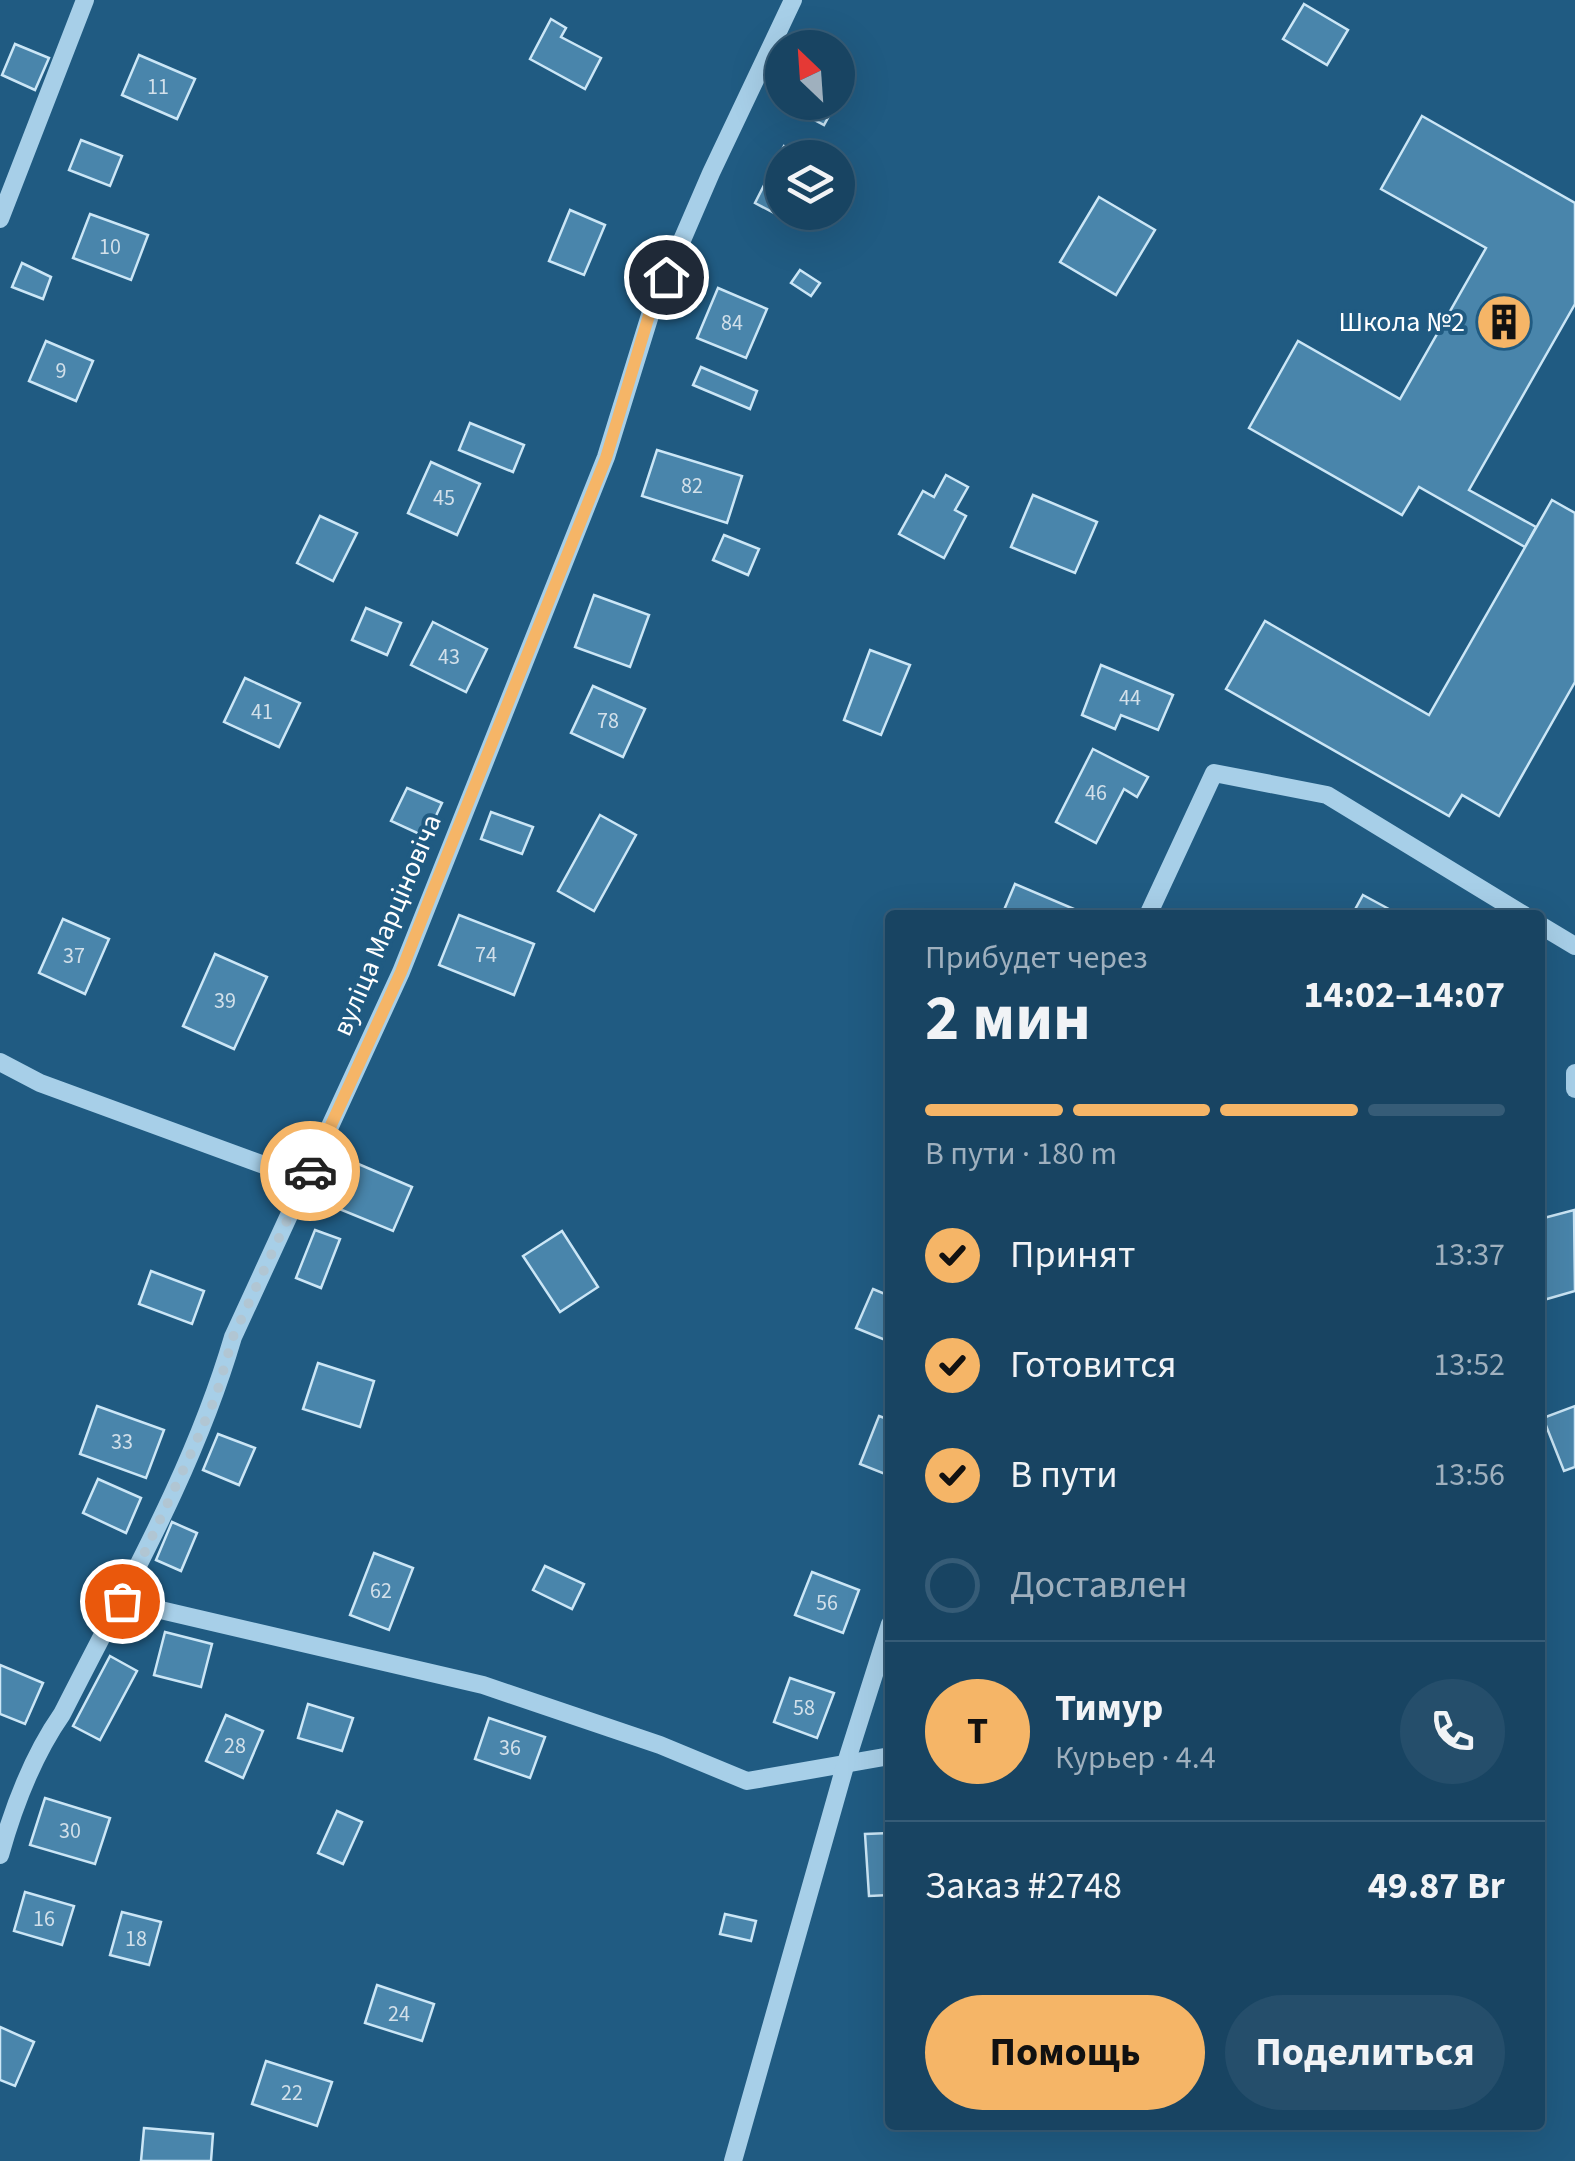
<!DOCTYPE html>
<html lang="ru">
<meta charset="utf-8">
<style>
body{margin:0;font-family:"Source Sans 3",sans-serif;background:#254e6b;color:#f1f3f6;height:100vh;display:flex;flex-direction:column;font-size:38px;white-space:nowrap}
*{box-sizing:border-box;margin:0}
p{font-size:32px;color:#9fb0be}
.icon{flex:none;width:55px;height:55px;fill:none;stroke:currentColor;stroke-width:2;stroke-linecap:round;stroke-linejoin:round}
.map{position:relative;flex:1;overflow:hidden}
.side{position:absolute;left:885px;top:910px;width:660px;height:1220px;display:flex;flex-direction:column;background:#184462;border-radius:10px;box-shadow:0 10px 40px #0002,0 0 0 2px #365c77}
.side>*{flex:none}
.needle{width:65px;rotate:335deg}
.controls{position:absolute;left:765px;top:30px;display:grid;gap:20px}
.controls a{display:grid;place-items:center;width:90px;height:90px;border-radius:50%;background:#184462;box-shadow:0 10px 40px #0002,0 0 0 2px #365c77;font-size:50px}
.pin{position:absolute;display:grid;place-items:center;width:85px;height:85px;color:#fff;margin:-42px;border:5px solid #fff;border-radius:50%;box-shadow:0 2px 10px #0007}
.courier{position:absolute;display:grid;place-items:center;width:100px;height:100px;margin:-50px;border:8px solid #f5b567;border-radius:50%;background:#fff;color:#222;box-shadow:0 2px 12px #0007}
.headline em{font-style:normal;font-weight:700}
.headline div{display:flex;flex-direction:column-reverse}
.headline{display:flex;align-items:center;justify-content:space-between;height:170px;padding:0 40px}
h1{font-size:65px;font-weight:700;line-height:75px}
.bar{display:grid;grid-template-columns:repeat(4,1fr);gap:15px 10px;align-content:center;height:120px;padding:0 40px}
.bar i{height:12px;border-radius:8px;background:#365c77}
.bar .current{background:#f5b567}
.bar p{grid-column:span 4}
.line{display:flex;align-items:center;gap:25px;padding:0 40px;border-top:2px solid #365c77}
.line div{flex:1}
.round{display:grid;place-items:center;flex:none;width:105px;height:105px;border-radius:52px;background:#254e6b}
ol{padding:0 40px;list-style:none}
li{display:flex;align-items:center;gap:30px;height:110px}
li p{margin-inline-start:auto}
li .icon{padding:10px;border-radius:50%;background:#f5b567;color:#111;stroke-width:4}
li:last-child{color:#9fb0be}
li i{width:55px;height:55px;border:5px solid #365c77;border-radius:50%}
.button{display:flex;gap:20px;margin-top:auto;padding:20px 40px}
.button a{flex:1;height:115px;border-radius:60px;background:#f5b567;color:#111;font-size:40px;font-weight:700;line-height:115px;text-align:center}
.button a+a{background:#254e6b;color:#f1f3f6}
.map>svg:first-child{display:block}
.building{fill:#4985ab;stroke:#cbe6f6;stroke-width:2.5}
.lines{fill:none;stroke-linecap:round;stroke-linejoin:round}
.minor{stroke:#a7cfe8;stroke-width:18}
.done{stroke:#b1c6d3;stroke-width:10;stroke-dasharray:0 18}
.route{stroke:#f5b567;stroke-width:12}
.labels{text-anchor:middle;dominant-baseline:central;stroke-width:8;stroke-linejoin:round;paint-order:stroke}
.number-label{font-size:22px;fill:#d2e0ea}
.poi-label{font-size:28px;fill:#fff;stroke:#205b82;text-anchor:end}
.street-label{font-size:28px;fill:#fff;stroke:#205b82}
</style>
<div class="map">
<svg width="1575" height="2161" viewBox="0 0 1575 2161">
<rect width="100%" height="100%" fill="#205b82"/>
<g class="building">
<path d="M1304,4L1348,30L1327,65L1283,39Z"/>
<path d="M551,19L566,28L561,37L601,58L585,89L530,59Z"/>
<path d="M15,44L49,58L35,90L2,75Z"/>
<path d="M139,55L195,79L177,119L122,95Z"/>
<path d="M810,105L830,114L824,125L805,115Z"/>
<path d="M1422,116L1575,203V304L1469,490L1536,527L1525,547L1419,487L1402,515L1249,428L1298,341L1400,399L1486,248L1381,189Z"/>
<path d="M81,140L122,156L110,186L69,170Z"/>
<path d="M784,146L807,158H782V212H801L795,224L755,203Z"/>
<path d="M1099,197L1155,230L1116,295L1060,262Z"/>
<path d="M570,210L605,225L584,275L549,261Z"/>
<path d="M90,214L148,235L131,280L73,258Z"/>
<path d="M22,263L51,277L43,299L12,287Z"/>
<path d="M800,270L820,283L811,296L791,283Z"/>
<path d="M718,288L767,309L746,358L697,338Z"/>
<path d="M46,341L93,361L76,401L29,381Z"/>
<path d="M701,367L757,391L750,409L693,385Z"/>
<path d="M470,423L524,445L513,472L459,450Z"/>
<path d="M657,450L742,476L727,523L642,496Z"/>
<path d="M431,462L480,484L457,535L408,513Z"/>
<path d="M946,475L968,487L955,510L966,516L944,558L899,534L923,491L934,497Z"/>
<path d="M1033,495L1097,522L1075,573L1011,547Z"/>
<path d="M1552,500L1575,513V682L1499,816L1462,795L1449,816L1226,689L1265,621L1429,715Z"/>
<path d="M320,516L357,533L333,581L297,563Z"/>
<path d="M724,535L759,549L748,575L713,560Z"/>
<path d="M594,595L649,615L630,667L575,647Z"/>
<path d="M366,608L401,623L387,655L352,640Z"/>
<path d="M433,622L487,649L466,692L411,665Z"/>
<path d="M870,650L910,665L881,735L844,720Z"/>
<path d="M1101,665L1173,695L1158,730L1121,715L1115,729L1082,715Z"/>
<path d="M245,678L300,703L279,747L224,722Z"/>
<path d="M593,686L645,709L623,757L571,733Z"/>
<path d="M1093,749L1148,777L1137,797L1124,789L1096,843L1056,822Z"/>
<path d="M407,788L442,803L426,837L391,821Z"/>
<path d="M491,812L533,827L522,854L481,839Z"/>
<path d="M600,815L636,835L594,911L558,891Z"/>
<path d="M1015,884L1081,912L1080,915H1015L1004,910Z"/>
<path d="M1363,895L1400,915H1352Z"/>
<path d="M459,915L534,944L514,995L439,965Z"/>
<path d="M63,919L109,939L85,994L39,973Z"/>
<path d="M215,954L267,977L234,1049L183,1026Z"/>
<path d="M356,1163L412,1187L393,1231L337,1208Z"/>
<path d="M1574,1210L1575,1291L1540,1301V1219Z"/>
<path d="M315,1230L340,1239L321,1288L296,1278Z"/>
<path d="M562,1231L598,1287L560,1312L523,1256Z"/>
<path d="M151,1271L204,1291L192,1324L139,1304Z"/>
<path d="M873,1289L890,1296V1342L856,1328Z"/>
<path d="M318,1363L374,1381L360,1427L303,1409Z"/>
<path d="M97,1406L164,1430L146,1478L80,1454Z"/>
<path d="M1575,1406V1467L1564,1471L1543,1418Z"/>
<path d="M879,1416L890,1420V1476L860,1464Z"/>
<path d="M218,1434L255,1448L239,1485L203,1470Z"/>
<path d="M98,1479L141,1498L126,1533L83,1513Z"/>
<path d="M172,1522L197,1533L181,1571L156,1560Z"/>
<path d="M374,1553L413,1568L389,1630L350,1615Z"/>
<path d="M545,1566L584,1584L572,1609L533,1590Z"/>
<path d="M812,1572L859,1590L843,1633L795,1615Z"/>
<path d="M165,1632L212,1644L201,1687L154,1675Z"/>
<path d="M110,1656L137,1671L100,1740L73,1726Z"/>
<path d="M0,1665L43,1683L25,1724L0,1714Z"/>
<path d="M790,1678L834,1693L817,1738L774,1722Z"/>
<path d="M308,1704L353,1718L342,1751L298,1738Z"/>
<path d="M226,1715L263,1731L243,1778L206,1761Z"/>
<path d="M489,1718L545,1737L530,1778L475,1759Z"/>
<path d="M45,1798L110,1818L95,1864L30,1845Z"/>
<path d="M337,1811L362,1822L343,1864L318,1853Z"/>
<path d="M890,1833V1895L869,1896L865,1834Z"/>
<path d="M25,1892L74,1906L62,1945L14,1931Z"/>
<path d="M122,1912L161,1922L149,1965L110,1955Z"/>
<path d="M725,1914L756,1921L751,1941L720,1934Z"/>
<path d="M377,1985L434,2004L422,2041L365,2023Z"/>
<path d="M0,2027L34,2042L15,2086L0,2080Z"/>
<path d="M266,2061L332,2082L317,2126L252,2104Z"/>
<path d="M144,2128L213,2134L211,2161H141Z"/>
</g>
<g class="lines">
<g class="minor">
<path d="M0,219L85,0"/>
<path d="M1148,915L1214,773L1327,795L1524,915"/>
<path d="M1540,925L1575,946"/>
<path d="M0,1062L40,1083L305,1180"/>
<path d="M1575,1073V1089"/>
<path d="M122,1601L483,1685L660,1745L747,1781L890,1756"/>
<path d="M0,1855C14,1805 32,1757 62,1714C124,1591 194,1470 233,1337L401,972L606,457L651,312L711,173L793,0"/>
<path d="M733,2161L845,1766L890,1624"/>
</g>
</g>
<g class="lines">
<path class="done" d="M122,1601L193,1449L216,1396L233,1337L310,1171"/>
<path class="route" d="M310,1171L401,972L430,898L606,458L650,312L666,277"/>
</g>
<defs>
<g id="building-disc" transform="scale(2.875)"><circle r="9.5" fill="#f5b567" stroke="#205b82"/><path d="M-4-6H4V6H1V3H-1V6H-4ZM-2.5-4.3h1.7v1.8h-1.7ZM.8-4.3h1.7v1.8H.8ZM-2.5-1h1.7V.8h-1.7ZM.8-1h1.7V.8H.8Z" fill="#111"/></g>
</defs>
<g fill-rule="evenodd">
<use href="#building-disc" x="1504" y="322"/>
</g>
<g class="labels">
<g class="number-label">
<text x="158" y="87">11</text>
<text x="110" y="247">10</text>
<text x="732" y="323">84</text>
<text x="61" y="371">9</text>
<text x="692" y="486">82</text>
<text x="444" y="498">45</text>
<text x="449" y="657">43</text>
<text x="1130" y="698">44</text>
<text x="262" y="712">41</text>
<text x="608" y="721">78</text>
<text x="1096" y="793">46</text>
<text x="486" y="955">74</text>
<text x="74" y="956">37</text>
<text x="225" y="1001">39</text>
<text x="122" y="1442">33</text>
<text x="381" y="1591">62</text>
<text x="827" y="1603">56</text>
<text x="804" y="1708">58</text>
<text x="235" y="1746">28</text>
<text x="510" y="1748">36</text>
<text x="70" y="1831">30</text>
<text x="44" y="1919">16</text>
<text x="136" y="1939">18</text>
<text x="399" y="2014">24</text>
<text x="292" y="2093">22</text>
</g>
<g class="poi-label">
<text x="1465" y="322">Школа №2</text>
</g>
<g class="street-label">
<text transform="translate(387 925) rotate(-67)">вуліца Марціновіча</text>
</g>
</g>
</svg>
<div class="controls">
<a><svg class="needle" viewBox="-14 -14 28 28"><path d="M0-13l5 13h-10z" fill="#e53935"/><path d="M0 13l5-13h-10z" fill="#9fb0be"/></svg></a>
<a><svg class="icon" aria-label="layers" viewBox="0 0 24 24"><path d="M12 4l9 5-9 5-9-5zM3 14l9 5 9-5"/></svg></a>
</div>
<div class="pin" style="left:122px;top:1601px;background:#ea580c"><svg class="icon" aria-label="bag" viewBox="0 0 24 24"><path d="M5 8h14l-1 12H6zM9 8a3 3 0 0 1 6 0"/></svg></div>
<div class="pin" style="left:666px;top:277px;background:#1f2937"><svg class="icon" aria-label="home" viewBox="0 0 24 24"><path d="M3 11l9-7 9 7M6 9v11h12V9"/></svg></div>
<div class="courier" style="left:310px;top:1171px"><svg class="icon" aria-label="car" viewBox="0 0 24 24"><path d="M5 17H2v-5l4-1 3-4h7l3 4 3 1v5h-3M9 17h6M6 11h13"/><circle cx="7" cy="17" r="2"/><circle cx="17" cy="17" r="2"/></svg></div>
<section class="side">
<div class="headline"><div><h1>2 мин</h1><p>Прибудет через</p></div><em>14:02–14:07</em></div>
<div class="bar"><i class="current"></i><i class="current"></i><i class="current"></i><i></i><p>В пути · 180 m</p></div>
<ol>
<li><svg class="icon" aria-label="check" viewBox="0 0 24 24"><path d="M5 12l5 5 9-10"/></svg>Принят<p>13:37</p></li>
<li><svg class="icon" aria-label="check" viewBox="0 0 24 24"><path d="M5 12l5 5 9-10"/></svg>Готовится<p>13:52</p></li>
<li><svg class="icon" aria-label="check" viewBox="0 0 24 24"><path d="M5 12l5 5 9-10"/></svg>В пути<p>13:56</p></li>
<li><i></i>Доставлен</li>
</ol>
<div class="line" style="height:180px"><b class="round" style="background:#f5b567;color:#111">Т</b><div><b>Тимур</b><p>Курьер · 4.4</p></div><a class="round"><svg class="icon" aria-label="phone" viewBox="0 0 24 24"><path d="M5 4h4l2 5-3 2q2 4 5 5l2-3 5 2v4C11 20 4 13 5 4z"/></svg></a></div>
<div class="line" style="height:130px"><div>Заказ #2748</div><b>49.87 Br</b></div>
<div class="button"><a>Помощь</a><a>Поделиться</a></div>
</section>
</div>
